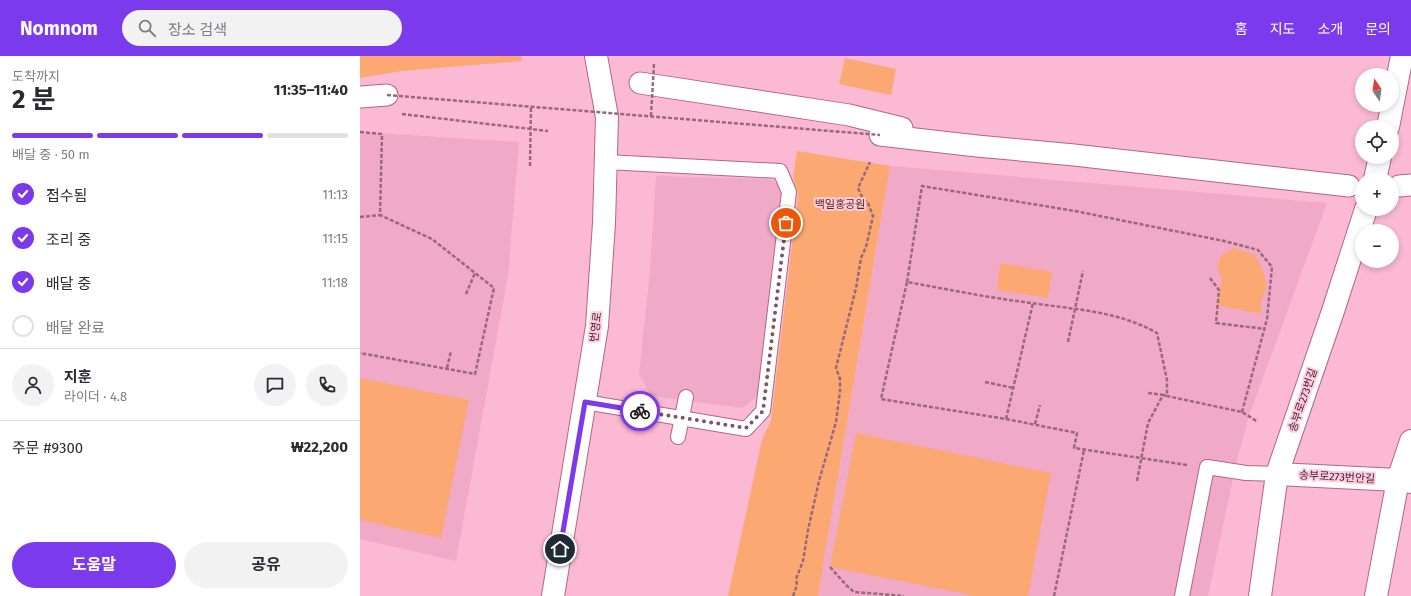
<!DOCTYPE html>
<html lang="ko">
<meta charset="utf-8">
<style>
body{margin:0;font-family:"Fira Sans","Noto Sans KR",sans-serif;background:#f2f2f3;color:#2b2b33;height:100vh;display:flex;flex-direction:column;font-size:15px;white-space:nowrap}
*{box-sizing:border-box;margin:0}
p{font-size:13px;color:#7c7c81}
.icon{flex:none;width:22px;height:22px;fill:none;stroke:currentColor;stroke-width:2;stroke-linecap:round;stroke-linejoin:round}
.map{position:relative;flex:1;overflow:hidden}
.drawer{display:flex;flex-direction:column;background:#fff;width:360px}
.drawer>*{flex:none}
.needle{width:26px;rotate:347deg}
.fabs{position:absolute;left:995px;top:12px;display:grid;gap:8px}
.fabs a{display:grid;place-items:center;width:44px;height:44px;border-radius:50%;background:#fff;box-shadow:0 2px 6px #0003;font-size:20px}
.pin{position:absolute;display:grid;place-items:center;width:34px;height:34px;color:#fff;margin:-17px;border:2px solid #fff;border-radius:50%;box-shadow:0 1px 4px #0007}
.courier{position:absolute;display:grid;place-items:center;width:40px;height:40px;margin:-20px;border:3px solid #7c3aed;border-radius:50%;background:#fff;color:#222;box-shadow:0 1px 5px #0007}
.headline em{font-style:normal;font-weight:700}
.headline div{display:flex;flex-direction:column-reverse}
.headline{display:flex;align-items:center;justify-content:space-between;height:68px;padding:0 12px}
h1{font-size:26px;font-weight:700;line-height:30px}
.bar{display:grid;grid-template-columns:repeat(4,1fr);gap:6px 4px;align-content:center;height:48px;padding:0 12px}
.bar i{height:5px;border-radius:3px;background:#e1e1e2}
.bar .current{background:#7c3aed}
.bar p{grid-column:span 4}
.line{display:flex;align-items:center;gap:10px;padding:0 12px;border-top:1px solid #e1e1e2}
.line div{flex:1}
.round{display:grid;place-items:center;flex:none;width:42px;height:42px;border-radius:21px;background:#f2f2f3}
ol{padding:0 12px;list-style:none}
li{display:flex;align-items:center;gap:12px;height:44px}
li p{margin-inline-start:auto}
li .icon{padding:4px;border-radius:50%;background:#7c3aed;color:#fff;stroke-width:4}
li:last-child{color:#7c7c81}
li i{width:22px;height:22px;border:2px solid #e1e1e2;border-radius:50%}
.button{display:flex;gap:8px;margin-top:auto;padding:8px 12px}
.button a{flex:1;height:46px;border-radius:24px;background:#7c3aed;color:#fff;font-size:16px;font-weight:700;line-height:46px;text-align:center}
.button a+a{background:#f2f2f3;color:#2b2b33}
header{display:flex;align-items:center;gap:24px;box-sizing:border-box;height:56px;padding:0 20px;background:#7c3aed;color:#fff}
header strong{font-size:19px}
nav{display:flex;gap:22px;margin-inline-start:auto;font-size:14px}
.search{width:280px;height:36px;background:#f2f2f3;display:flex;align-items:center;gap:10px;box-sizing:border-box;padding:0 14px;border-radius:22px;color:#7c7c81;font-size:15px}
main{display:flex;flex:1;min-height:0}
.map>svg:first-child{display:block}
.built{fill:#f0a9c6}
.green{fill:#fca872}
.lines{fill:none;stroke-linecap:round;stroke-linejoin:round}
.service-casing{stroke:#b26687;stroke-width:16}
.pedestrian-casing{stroke:#b26687;stroke-width:23}
.minor-casing{stroke:#b26687;stroke-width:24}
.tertiary-casing{stroke:#b26687;stroke-width:24}
.path{stroke:#98687b;stroke-width:2.5;stroke-dasharray:4 2;stroke-linecap:butt}
.service{stroke:#fff;stroke-width:14}
.pedestrian{stroke:#fff;stroke-width:21}
.minor{stroke:#fff;stroke-width:22}
.tertiary{stroke:#fff;stroke-width:22}
.path-bridge{stroke:#98687b;stroke-width:2.5;stroke-dasharray:4 2;stroke-linecap:butt}
.done{stroke:#7f5465;stroke-width:4;stroke-dasharray:0 7.2}
.route{stroke:#7c3aed;stroke-width:5}
.labels{text-anchor:middle;dominant-baseline:central;stroke-width:4;stroke-linejoin:round;paint-order:stroke}
.park-label{font-size:11px;fill:#552c0e;stroke:#ffcbdf}
.street-label{font-size:11px;fill:#3c1d2a;stroke:#ffcbdf}
</style>
<header>
<strong>Nomnom</strong>
<div class="search"><svg class="icon" aria-label="search" viewBox="0 0 24 24"><circle cx="10" cy="10" r="6"/><path d="M15 15l6 6"/></svg>장소 검색</div>
<nav><a>홈</a><a>지도</a><a>소개</a><a>문의</a></nav>
</header>
<main>
<section class="drawer">
<div class="headline"><div><h1>2 분</h1><p>도착까지</p></div><em>11:35–11:40</em></div>
<div class="bar"><i class="current"></i><i class="current"></i><i class="current"></i><i></i><p>배달 중 · 50 m</p></div>
<ol>
<li><svg class="icon" aria-label="check" viewBox="0 0 24 24"><path d="M5 12l5 5 9-10"/></svg>접수됨<p>11:13</p></li>
<li><svg class="icon" aria-label="check" viewBox="0 0 24 24"><path d="M5 12l5 5 9-10"/></svg>조리 중<p>11:15</p></li>
<li><svg class="icon" aria-label="check" viewBox="0 0 24 24"><path d="M5 12l5 5 9-10"/></svg>배달 중<p>11:18</p></li>
<li><i></i>배달 완료</li>
</ol>
<div class="line" style="height:72px"><a class="round"><svg class="icon" aria-label="person" viewBox="0 0 24 24"><circle cx="12" cy="8" r="4"/><path d="M4 21q1-7 8-7t8 7"/></svg></a><div><b>지훈</b><p>라이더 · 4.8</p></div><a class="round"><svg class="icon" aria-label="chat" viewBox="0 0 24 24"><path d="M4 5h16v11H9l-5 4z"/></svg></a><a class="round"><svg class="icon" aria-label="phone" viewBox="0 0 24 24"><path d="M5 4h4l2 5-3 2q2 4 5 5l2-3 5 2v4C11 20 4 13 5 4z"/></svg></a></div>
<div class="line" style="height:52px"><div>주문 #9300</div><b>₩22,200</b></div>
<div class="button"><a>도움말</a><a>공유</a></div>
</section>
<div class="map">
<svg width="1051" height="540" viewBox="0 0 1051 540">
<rect width="100%" height="100%" fill="#fcb9d3"/>
<g class="built">
<path d="M0,76L159,86L148,219L96,505L0,483Z"/>
<path d="M530,110L967,147L889,360L877,404L848,540H458Z"/>
<path d="M296,120L407,123L418,127L426,142L405,335L382,352L291,340L279,318L290,215Z"/>
</g>
<g class="green">
<path d="M0,0H161L162,5L41,15L0,22Z"/>
<path d="M485,2L536,13L531,39L479,28Z"/>
<path d="M437,95L530,110L458,540H368L402,384L411,365L438,138L433,122Z"/>
<path d="M874,192L895,199L903,216L907,229L901,245V258L857,249L862,222L857,213L861,200Z"/>
<path d="M640,207L692,216L688,242L637,234Z"/>
<path d="M0,322L109,344L81,482L0,464Z"/>
<path d="M496,377L691,417L668,540H616L470,511Z"/>
</g>
<g class="lines">
<g class="service-casing">
<g id="service">
<path d="M225,346L386,373L403,355L429,136L420,115L246,106"/>
<path d="M318,381L326,341"/>
<path d="M822,540L847,411L886,417L917,418"/>
</g>
</g>
<g class="pedestrian-casing">
<g id="pedestrian">
<path d="M280,27L489,59L542,72"/>
<path d="M0,41L27,39"/>
<path d="M520,79L617,90L714,99L989,130"/>
<path d="M1039,130L1051,129"/>
</g>
</g>
<g class="minor-casing">
<g id="minor">
<path d="M917,418L1038,424L1051,426"/>
<path d="M1016,540L1038,424L1051,385"/>
</g>
</g>
<g class="tertiary-casing">
<g id="tertiary">
<path d="M1028,71L1042,0"/>
<path d="M1015,123L1020,101"/>
<path d="M193,540L237,270L244,167L247,61L236,0"/>
<path d="M900,540L917,418L973,255L1006,153"/>
</g>
</g>
<g class="path">
<path d="M42,58L188,75"/>
<path d="M0,76L22,78L20,159L72,183L134,232L115,318L0,297"/>
<path d="M0,161L20,159"/>
<path d="M850,222L859,234L856,267L905,273"/>
<path d="M547,226L562,130L715,155L864,185L898,194L912,211L907,263L882,356"/>
<path d="M106,238L115,217"/>
<path d="M708,286L723,215"/>
<path d="M87,312L91,295"/>
<path d="M625,326L654,332"/>
<path d="M788,337L803,339"/>
<path d="M646,363L673,247"/>
<path d="M675,368L680,349"/>
<path d="M827,409L714,392L717,377L646,363L521,343L547,226C586,233 625,241 664,246C709,253 757,254 797,277L807,324V340L882,356L898,366"/>
<path d="M777,425L788,367L803,339L807,340"/>
<path d="M470,511L486,529L494,536L544,540"/>
<path d="M433,540L437,529L436,523L443,505L448,474L459,425L476,366L480,335V323L476,312L496,232L501,202L506,191L513,160L508,147L503,143L498,132L510,106"/>
<path d="M694,540L724,394"/>
</g>
<use href="#service" class="service"/>
<use href="#pedestrian" class="pedestrian"/>
<use href="#minor" class="minor"/>
<use href="#tertiary" class="tertiary"/>
<g class="path-bridge">
<path d="M27,39L520,79"/>
<path d="M291,60L294,8"/>
<path d="M170,110L171,50"/>
</g>
</g>
<g class="lines">
<path class="done" d="M280,355L386,372L403,355L426,167"/>
<path class="route" d="M200,493L225,346L280,355"/>
</g>
<g class="labels">
<g class="park-label">
<text x="480" y="148">백일홍공원</text>
</g>
<g class="street-label">
<text transform="translate(236 271) rotate(-83)">번영로</text>
<text transform="translate(943 344) rotate(-71)">송부로273번길</text>
<text transform="translate(977 421) rotate(3)">송부로273번안길</text>
</g>
</g>
</svg>
<div class="fabs">
<a><svg class="needle" viewBox="-14 -14 28 28"><path d="M0-13l5 13h-10z" fill="#e53935"/><path d="M0 13l5-13h-10z" fill="#7c7c81"/></svg></a>
<a><svg class="icon" aria-label="locate" viewBox="0 0 24 24"><circle cx="12" cy="12" r="6"/><path d="M12 2v4M12 18v4M2 12h4M18 12h4"/></svg></a>
<a>+</a>
<a>−</a>
</div>
<div class="pin" style="left:426px;top:167px;background:#ea580c"><svg class="icon" aria-label="bag" viewBox="0 0 24 24"><path d="M5 8h14l-1 12H6zM9 8a3 3 0 0 1 6 0"/></svg></div>
<div class="pin" style="left:200px;top:493px;background:#1f2937"><svg class="icon" aria-label="home" viewBox="0 0 24 24"><path d="M3 11l9-7 9 7M6 9v11h12V9"/></svg></div>
<div class="courier" style="left:280px;top:355px"><svg class="icon" aria-label="bike" viewBox="0 0 24 24"><circle cx="6" cy="16" r="4"/><circle cx="18" cy="16" r="4"/><path d="M6 16l4-8h5l3 8M10 8l3 8H6M13 5h3"/></svg></div>
</div>
</main>
